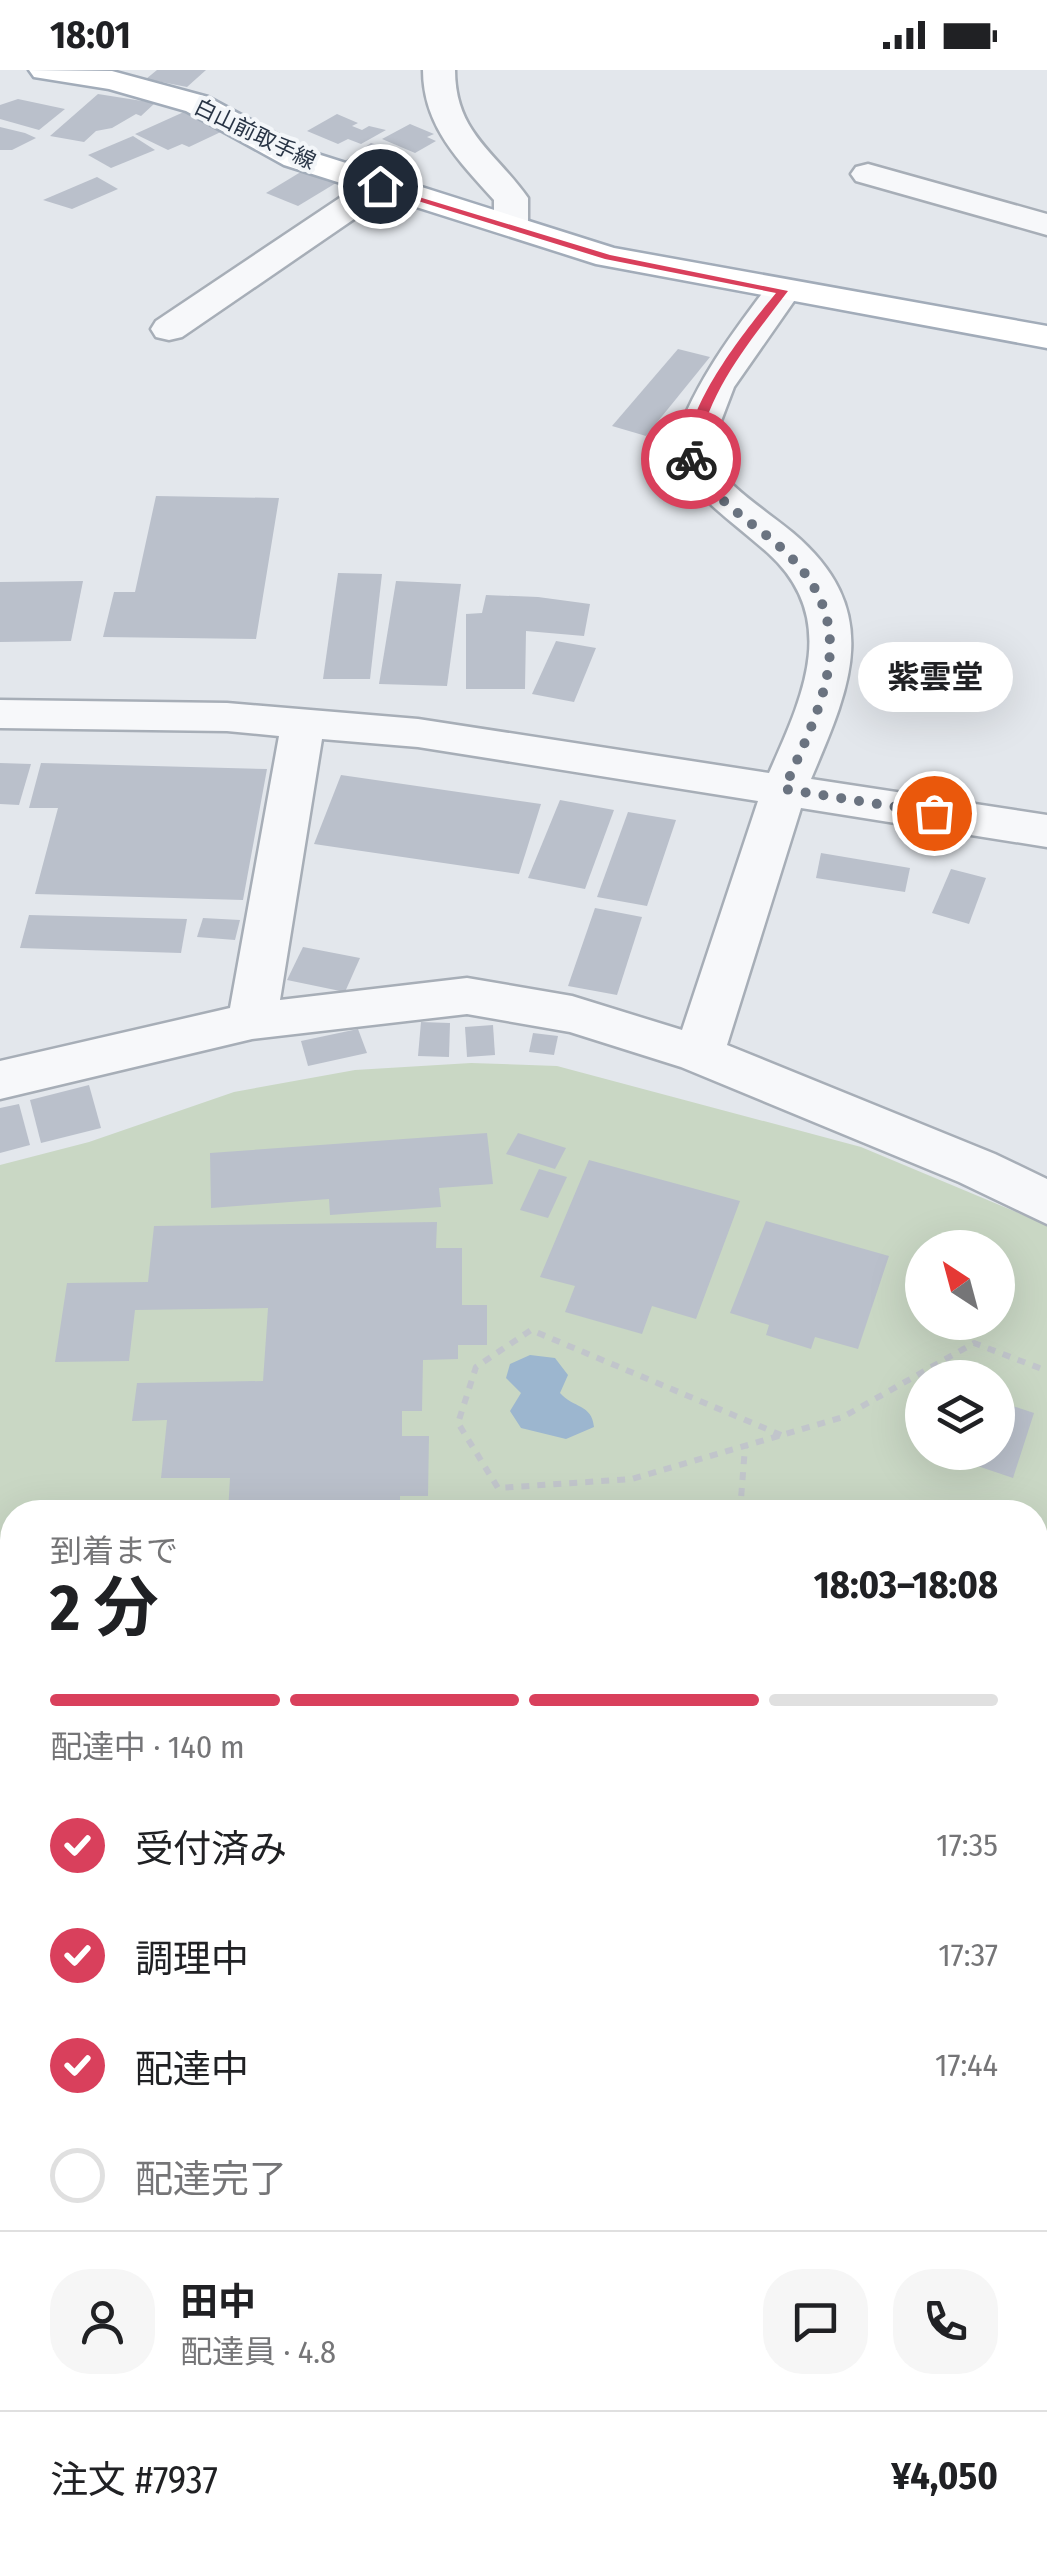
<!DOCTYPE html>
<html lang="ja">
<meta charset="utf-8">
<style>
body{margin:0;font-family:"Fira Sans Condensed","Noto Sans JP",sans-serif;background:#f6f6f6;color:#202124;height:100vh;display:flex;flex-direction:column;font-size:38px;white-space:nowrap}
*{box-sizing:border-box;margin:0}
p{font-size:32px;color:#757577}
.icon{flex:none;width:55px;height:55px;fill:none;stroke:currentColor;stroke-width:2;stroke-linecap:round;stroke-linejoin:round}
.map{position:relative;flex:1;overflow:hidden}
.panel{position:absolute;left:0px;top:1430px;width:1048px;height:1062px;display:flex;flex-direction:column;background:#fff;border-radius:40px 40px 0 0;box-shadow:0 10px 40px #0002}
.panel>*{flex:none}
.needle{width:65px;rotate:324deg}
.buttons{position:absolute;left:905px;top:1160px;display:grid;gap:20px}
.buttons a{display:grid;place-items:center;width:110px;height:110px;border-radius:50%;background:#fff;box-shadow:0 10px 40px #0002;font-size:50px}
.pin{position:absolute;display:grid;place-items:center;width:85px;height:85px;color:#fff;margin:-42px;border:5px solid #fff;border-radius:50%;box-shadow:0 2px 10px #0007}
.courier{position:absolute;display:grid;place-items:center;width:100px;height:100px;margin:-50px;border:8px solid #d9405c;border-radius:50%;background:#fff;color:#222;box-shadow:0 2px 12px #0007}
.bubble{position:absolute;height:70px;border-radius:35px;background:#fff;box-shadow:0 10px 40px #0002;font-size:32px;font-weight:700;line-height:70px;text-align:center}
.overview em{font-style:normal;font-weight:700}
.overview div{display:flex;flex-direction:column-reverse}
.overview{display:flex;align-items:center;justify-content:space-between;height:170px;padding:0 50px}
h1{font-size:65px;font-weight:700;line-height:75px}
.bar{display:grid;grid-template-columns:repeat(4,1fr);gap:15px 10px;align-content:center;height:120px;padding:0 50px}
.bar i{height:12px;border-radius:8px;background:#e0e0e0}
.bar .current{background:#d9405c}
.bar p{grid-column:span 4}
.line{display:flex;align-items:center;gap:25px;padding:0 50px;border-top:2px solid #e0e0e0}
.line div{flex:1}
.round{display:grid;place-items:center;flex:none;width:105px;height:105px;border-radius:40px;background:#f6f6f6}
ol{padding:0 50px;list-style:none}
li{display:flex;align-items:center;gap:30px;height:110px}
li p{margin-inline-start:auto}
li .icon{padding:10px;border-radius:50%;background:#d9405c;color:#fff;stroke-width:4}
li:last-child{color:#757577}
li i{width:55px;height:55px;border:5px solid #e0e0e0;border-radius:50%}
.status{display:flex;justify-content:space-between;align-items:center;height:70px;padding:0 50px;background:#fff;direction:ltr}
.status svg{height:28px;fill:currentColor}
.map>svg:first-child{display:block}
.green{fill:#c9d7c4;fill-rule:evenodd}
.water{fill:#9cb6cf}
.building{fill:#bac0cb}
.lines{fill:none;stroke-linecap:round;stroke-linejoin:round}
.minor-casing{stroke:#a7aeb7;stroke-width:5}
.major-casing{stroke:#a2acb9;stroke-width:5}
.path{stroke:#c1c5cb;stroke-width:6;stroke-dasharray:8 8;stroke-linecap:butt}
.minor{fill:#f7f8fa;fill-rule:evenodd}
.major{fill:#fff;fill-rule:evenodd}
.route{fill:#d9405c}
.done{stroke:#6a7380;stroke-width:10;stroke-dasharray:0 18}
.labels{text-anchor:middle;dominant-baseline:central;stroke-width:8;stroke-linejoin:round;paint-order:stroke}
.far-street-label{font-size:22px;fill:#293546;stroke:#f3f6f9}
</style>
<div class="status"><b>18:01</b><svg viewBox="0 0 49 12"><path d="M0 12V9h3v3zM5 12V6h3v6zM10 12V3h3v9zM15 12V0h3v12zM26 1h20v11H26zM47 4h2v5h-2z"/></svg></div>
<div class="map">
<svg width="1047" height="2492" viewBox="0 0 1047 2492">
<rect width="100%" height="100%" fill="#e3e7ec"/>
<path class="green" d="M471,993L557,996L861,1077L1047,1155V1713L1035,1712V1442H12V1571L0,1565V1095L89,1072L234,1022L355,1000ZM922,1178H998V1252H922ZM922,1308H998V1382H922Z"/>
<path class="water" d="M530,1285L555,1288L568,1305L560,1323C573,1338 592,1334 594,1357L566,1369L521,1358L510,1341L521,1323L506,1308L510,1294Z"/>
<g class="building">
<path d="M157,0H206L187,17L146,9Z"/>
<path d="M98,24L155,33L141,46L136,44L112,58L96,61L84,72L50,66Z"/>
<path d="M18,29L65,39L39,60L0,49V35Z"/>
<path d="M186,41L225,60L189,77L182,74L168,80L135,64Z"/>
<path d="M337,44L358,53L352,56L362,60L369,56L386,60L361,74L348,69L338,74L307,61Z"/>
<path d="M410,54L434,64L427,67L436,71L415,83L382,69Z"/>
<path d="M0,57L25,63L36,68L12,80H0Z"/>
<path d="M133,66L155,80L111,98L88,85Z"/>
<path d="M371,73L399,82L371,103L342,93Z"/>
<path d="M304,100L336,113L298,136L266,123Z"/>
<path d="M97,107L118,119L72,139L43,130Z"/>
<path d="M678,279L710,287L646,366L612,356Z"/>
<path d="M156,426L279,428L256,569L103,567L114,522H135Z"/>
<path d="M338,503L382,504L370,609H323Z"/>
<path d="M83,511L71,571L0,572V512Z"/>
<path d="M396,511L461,514L447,616L379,614Z"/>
<path d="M486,525L538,527L590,534L584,566L526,561L525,619H466V544L482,543Z"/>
<path d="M556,571L596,578L574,632L532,624Z"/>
<path d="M0,693L31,694L19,735L0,734Z"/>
<path d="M41,693L267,699L243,830L35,824L58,738H29Z"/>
<path d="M341,705L541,734L519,804L314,774Z"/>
<path d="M560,730L614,740L585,819L528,808Z"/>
<path d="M628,742L676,750L647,836L597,827Z"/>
<path d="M821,783L910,798L905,822L816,808Z"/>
<path d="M951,799L986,808L969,854L932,843Z"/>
<path d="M595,838L642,847L617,925L568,916Z"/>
<path d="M29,845L187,849L181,883L20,878Z"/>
<path d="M203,848L240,850L235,870L197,867Z"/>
<path d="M303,877L360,888L345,922L287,910Z"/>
<path d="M421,952L450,953L449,987L418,986Z"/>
<path d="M493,955L495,985L467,987L465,957Z"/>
<path d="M358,959L367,983L308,996L301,971Z"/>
<path d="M533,963L558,966L554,985L529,982Z"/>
<path d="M89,1015L101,1058L41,1073L30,1030Z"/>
<path d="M19,1034L30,1075L0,1083V1038Z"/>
<path d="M487,1063L493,1114L439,1118L441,1137L330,1145L329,1129L211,1138L210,1083Z"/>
<path d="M518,1063L566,1078L555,1099L506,1084Z"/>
<path d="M589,1090L740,1131L696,1249L652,1236L642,1264L565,1242L575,1216L540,1207Z"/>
<path d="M539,1099L567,1107L548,1148L520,1140Z"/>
<path d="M766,1151L889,1186L858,1279L815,1267L811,1279L766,1265L769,1255L730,1243Z"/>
<path d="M437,1152L436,1178H462V1235H487V1275H458V1289L423,1290L422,1341H402V1366H429L428,1426H400V1442H228L230,1408H161L167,1350L132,1351L137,1313L263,1311L268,1238L135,1240L129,1291L55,1292L67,1213L148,1212L154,1156Z"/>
<path d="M998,1331L1034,1343L1013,1408L939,1383L998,1382Z"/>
<path d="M706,1431L779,1440V1442H705Z"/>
<path d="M0,1577L12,1585L10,1643L0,1637Z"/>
<path d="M1035,1781H1047V2067L1035,2066Z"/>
<path d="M1038,2335H1047V2492H950L949,2480H1035V2369H1041Z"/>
<path d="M54,2480H194L195,2492H54Z"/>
<path d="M218,2480H298L299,2492H219Z"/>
<path d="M339,2480H389L390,2492H339Z"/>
<path d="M416,2480H476L477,2492H416Z"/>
<path d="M496,2480H584L585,2492H497Z"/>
<path d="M812,2480H935L936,2492H813Z"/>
</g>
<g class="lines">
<g class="minor-casing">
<g id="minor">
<path d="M423,0H455C455,63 496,82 528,128V155L523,162H499L494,155V130C459,91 423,56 423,0Z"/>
<path d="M868,94L1047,144V165L856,111L851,104L856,97Z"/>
<path d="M380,106L392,109L397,116L392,123L182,267L169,270L156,267L151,259L156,251L368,109Z"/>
<path d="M783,210L796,213L801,221L734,317L708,385C729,419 763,438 793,463C885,541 850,617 811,709L1047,745V777L801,738L727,975L995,1084L1047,1109V1154L959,1112L681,997L570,962L467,944L252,969L0,1029V991L230,938L279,666L227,661L0,658V630L227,633L418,649L769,703C802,628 841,549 768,483C731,450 695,428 670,385C690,319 729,267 770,213ZM322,669L418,677L758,731L682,960L572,926L467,908L280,930Z"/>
<path d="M0,1662L12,1666V1726L0,1722Z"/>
<path d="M0,1888L12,1893V2277L0,2278Z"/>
<path d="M12,2445V2480H61V2492H0V2450Z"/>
<path d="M713,2480H791L792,2492H714Z"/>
</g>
</g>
<g class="major-casing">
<path id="major" d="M29,0L112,1L208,27L308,81L614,178L1047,256V278L596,194L284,95L186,41L109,19L34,7Z"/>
</g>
<g class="path">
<path d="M781,1365L531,1260L476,1297L458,1353L498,1418L632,1409L843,1347L974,1273L1042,1299"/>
<path d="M740,1442L745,1377"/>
</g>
<use href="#minor" class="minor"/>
<use href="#major" class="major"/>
</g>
<path class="route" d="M376,114L610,185L788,221C749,273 705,323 697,389L687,392C680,341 745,261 776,223L605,189L376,118Z"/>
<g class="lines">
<path class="done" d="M691,389C707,422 738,443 766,465C867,544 829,620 784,719L934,743"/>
</g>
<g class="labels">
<g class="far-street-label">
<text transform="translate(255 64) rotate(26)">白山前取手線</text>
</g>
</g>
</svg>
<div class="buttons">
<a><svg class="needle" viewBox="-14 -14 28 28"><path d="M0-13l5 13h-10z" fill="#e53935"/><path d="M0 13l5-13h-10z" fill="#757577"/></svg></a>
<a><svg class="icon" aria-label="layers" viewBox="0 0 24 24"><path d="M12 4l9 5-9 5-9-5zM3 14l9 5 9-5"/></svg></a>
</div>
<div class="pin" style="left:934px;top:743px;background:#ea580c"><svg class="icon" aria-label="bag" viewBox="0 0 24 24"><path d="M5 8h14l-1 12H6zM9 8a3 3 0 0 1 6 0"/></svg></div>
<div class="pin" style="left:380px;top:116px;background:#1f2937"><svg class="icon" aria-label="home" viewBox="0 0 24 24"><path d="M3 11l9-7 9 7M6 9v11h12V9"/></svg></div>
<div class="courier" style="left:691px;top:389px"><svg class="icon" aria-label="bike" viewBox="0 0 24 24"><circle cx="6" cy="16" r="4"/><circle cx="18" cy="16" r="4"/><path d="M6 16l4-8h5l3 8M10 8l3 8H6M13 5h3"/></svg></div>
<div class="bubble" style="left:858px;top:572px;width:155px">紫雲堂</div>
<section class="panel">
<div class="overview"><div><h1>2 分</h1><p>到着まで</p></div><em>18:03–18:08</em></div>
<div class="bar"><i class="current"></i><i class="current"></i><i class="current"></i><i></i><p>配達中 · 140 m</p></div>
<ol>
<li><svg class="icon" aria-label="check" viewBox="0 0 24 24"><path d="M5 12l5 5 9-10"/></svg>受付済み<p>17:35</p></li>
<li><svg class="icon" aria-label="check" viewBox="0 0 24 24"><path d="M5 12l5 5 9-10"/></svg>調理中<p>17:37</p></li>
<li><svg class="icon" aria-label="check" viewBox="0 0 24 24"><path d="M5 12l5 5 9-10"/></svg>配達中<p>17:44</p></li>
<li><i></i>配達完了</li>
</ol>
<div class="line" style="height:180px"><a class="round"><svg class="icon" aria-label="person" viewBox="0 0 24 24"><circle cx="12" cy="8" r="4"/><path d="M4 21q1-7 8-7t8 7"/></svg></a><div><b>田中</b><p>配達員 · 4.8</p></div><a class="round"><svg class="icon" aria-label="chat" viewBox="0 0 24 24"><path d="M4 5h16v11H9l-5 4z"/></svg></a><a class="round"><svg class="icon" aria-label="phone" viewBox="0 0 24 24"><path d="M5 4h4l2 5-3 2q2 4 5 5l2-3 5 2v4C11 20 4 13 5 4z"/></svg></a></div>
<div class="line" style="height:130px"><div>注文 #7937</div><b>¥4,050</b></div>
</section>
</div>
